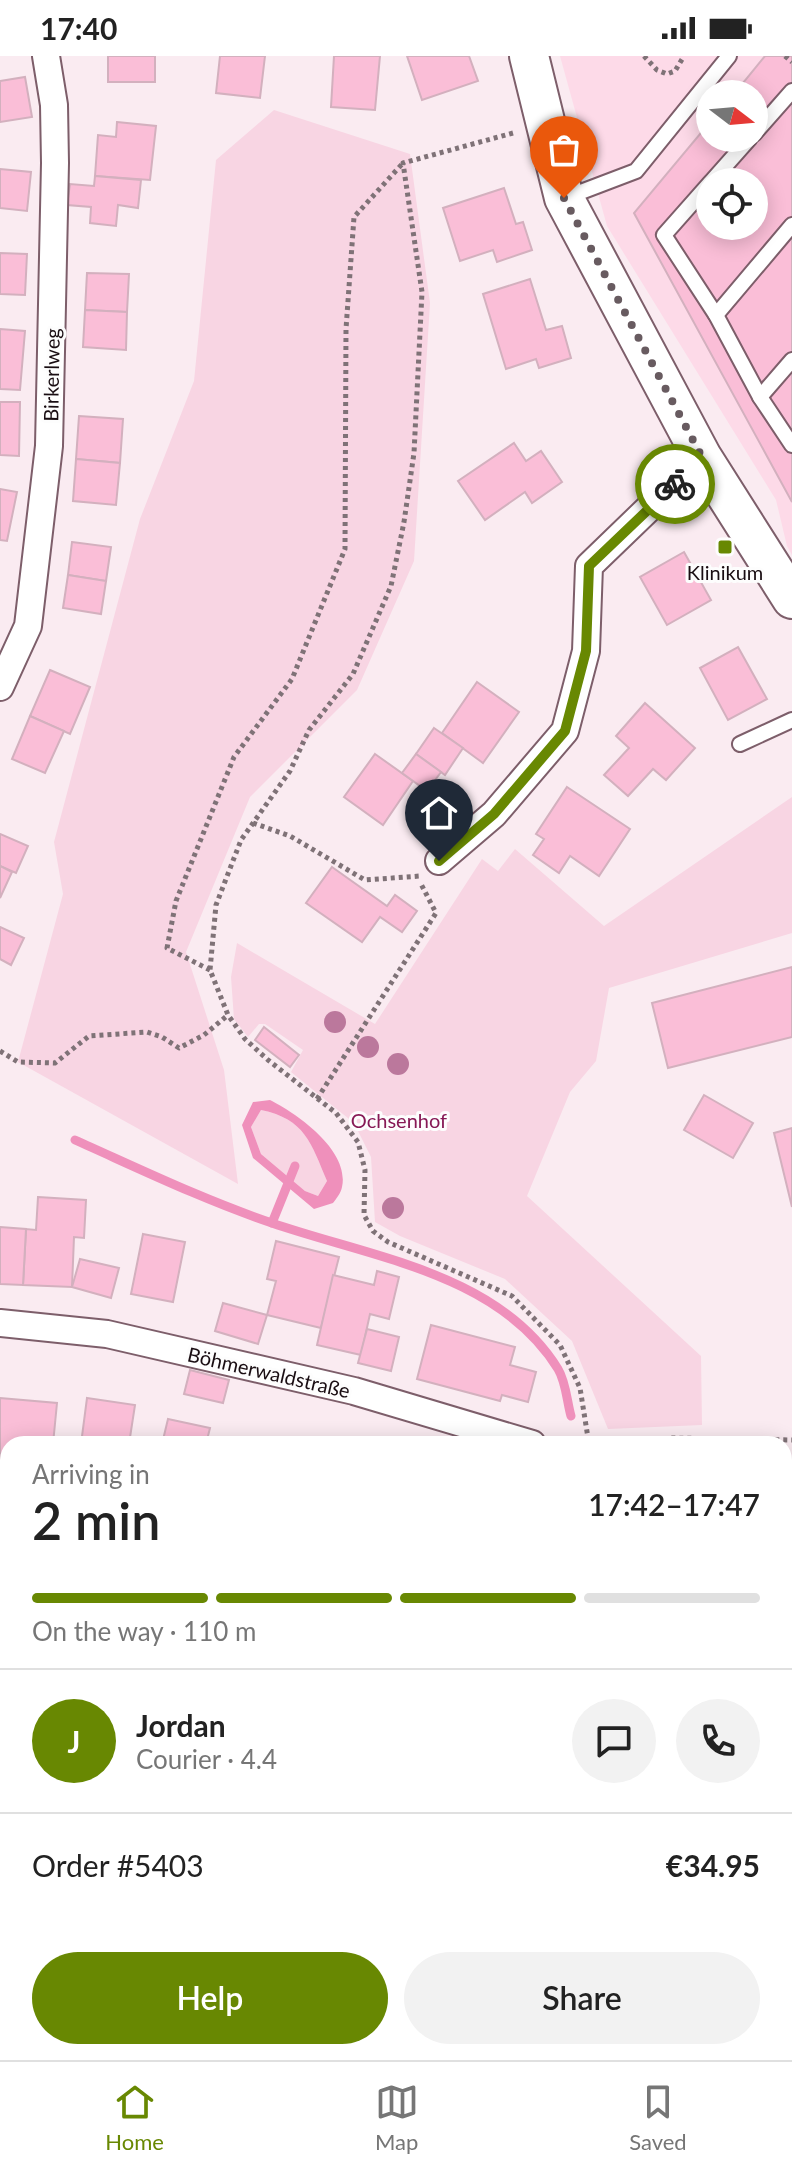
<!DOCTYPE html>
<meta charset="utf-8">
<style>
body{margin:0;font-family:Lato,sans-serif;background:#f2f2f2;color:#222;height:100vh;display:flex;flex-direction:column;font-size:30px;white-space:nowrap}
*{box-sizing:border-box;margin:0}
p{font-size:26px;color:#767676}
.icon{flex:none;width:44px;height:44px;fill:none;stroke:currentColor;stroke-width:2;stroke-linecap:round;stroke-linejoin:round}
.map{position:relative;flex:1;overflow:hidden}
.panel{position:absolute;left:0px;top:1380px;width:792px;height:624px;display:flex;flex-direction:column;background:#fff;border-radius:24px 24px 0 0;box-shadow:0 4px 20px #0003}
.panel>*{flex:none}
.needle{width:52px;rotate:106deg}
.tools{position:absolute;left:696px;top:24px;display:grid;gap:16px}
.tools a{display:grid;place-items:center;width:72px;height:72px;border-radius:50%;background:#fff;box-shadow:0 4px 20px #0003;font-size:40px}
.pin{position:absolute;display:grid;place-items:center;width:68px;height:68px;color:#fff;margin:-82px -34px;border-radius:50% 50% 50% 0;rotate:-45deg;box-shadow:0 0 8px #0007}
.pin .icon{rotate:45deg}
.courier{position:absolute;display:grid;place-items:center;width:80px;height:80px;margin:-40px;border:6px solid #688802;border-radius:50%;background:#fff;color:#222;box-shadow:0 2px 10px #0007}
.overview em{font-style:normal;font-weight:600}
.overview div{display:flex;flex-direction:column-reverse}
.overview{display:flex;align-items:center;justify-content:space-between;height:136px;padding:0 32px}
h1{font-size:52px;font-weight:600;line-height:60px}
.bar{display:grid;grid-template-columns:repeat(4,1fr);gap:12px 8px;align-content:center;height:96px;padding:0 32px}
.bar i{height:10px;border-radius:6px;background:#e0e0e0}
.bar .current{background:#688802}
.bar p{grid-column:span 4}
.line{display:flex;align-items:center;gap:20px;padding:0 32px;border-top:2px solid #e0e0e0}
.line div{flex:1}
.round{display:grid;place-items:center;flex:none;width:84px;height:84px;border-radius:42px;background:#f2f2f2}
.cta{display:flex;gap:16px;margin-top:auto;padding:16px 32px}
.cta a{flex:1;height:92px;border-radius:48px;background:#688802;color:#fff;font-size:32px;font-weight:600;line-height:92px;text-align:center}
.cta a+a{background:#f2f2f2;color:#222}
.status{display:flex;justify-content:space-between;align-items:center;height:56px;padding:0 40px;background:#fff;direction:ltr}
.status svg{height:22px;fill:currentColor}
.tab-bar{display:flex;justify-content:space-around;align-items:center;height:112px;border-top:2px solid #e0e0e0;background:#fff;font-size:22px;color:#767676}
.tab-bar a{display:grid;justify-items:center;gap:4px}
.tab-bar .current{color:#688802}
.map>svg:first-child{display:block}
.built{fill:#fddae8;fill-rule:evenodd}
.green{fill:#f8d5e3}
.water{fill:#ef90bb;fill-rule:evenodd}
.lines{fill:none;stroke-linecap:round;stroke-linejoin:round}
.stream{stroke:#ef90bb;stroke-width:9}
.building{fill:#fabed7;stroke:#d3b0be;stroke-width:2;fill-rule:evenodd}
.lane-casing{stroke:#7d5e6a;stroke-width:18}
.street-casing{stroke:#7d5e6a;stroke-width:30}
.secondary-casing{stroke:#7d5e6a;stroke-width:42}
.path{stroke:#7f7277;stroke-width:5;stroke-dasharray:4 4;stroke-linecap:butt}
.lane{stroke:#fff;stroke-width:14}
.street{stroke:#fff;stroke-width:26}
.secondary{stroke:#fff;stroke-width:38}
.tree{fill:#bb789c}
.done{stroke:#685b60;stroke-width:8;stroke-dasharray:0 14.4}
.route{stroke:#688802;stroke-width:10}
.poi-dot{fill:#688802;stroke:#fdfdfd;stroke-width:3}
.labels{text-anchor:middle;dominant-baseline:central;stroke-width:6;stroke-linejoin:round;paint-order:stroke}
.street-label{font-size:20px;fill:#190d12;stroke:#fdfdfd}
.poi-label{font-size:20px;fill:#190d12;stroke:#fdfdfd}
.park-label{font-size:20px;fill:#871956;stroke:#fdfdfd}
</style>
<div class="status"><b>17:40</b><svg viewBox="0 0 49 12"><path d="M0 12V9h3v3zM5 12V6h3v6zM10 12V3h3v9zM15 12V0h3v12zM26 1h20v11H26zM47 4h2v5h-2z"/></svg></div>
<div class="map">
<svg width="792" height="2004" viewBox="0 0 792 2004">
<rect width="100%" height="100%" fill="#faebf1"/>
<path class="built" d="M560,0H792V499L787,490L776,444L607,170ZM710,38H754V82H710ZM710,126H754V170H710Z"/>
<g class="green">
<path d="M274,54L410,98L430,247L414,505L357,634L250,741L186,896L224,1014L238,1128L18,1006L63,838L54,786L140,463L194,325L216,104Z"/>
<path d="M792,741V877L609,932L596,1005L570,1036L527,1140L701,1300L702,1369L608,1373L572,1285L505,1223L400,1180L375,1166L371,1101L354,1067L291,1016L303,994L265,968H259L248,981L234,963L231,921L237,887L375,968L482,803L498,815L515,793L604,870Z"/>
<path d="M261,1054C305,1063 311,1087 327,1125L318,1140L305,1135L261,1098L251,1071Z"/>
<path d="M0,1459H8V1994L0,1989Z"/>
<path d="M10,1996H567L565,2004H22Z"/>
</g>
<path class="water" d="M270,1044C298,1058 350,1095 342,1131C341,1137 336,1143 333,1147L314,1153L253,1102L242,1069L253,1046ZM261,1054C305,1063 311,1087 327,1125L318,1140L305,1135L261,1098L251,1071Z"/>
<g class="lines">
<g class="stream">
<path d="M75,1084C140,1113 204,1144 272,1167C370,1201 499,1217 558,1313C566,1326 567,1346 571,1360"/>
<path d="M272,1167L295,1110"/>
</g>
</g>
<g class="building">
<rect x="108" y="0" width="47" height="26"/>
<path d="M220,0H265L260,42L216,37Z"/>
<path d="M334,0H380L375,54L331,51Z"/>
<path d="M407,0H469L478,25L422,44Z"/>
<path d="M765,0H792V446L634,157L710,66V82H754V38H734ZM710,126H754V170H710Z"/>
<path d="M25,21L32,61L0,66V25Z"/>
<path d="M117,66L156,70L150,124L95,120L98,79L116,81Z"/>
<path d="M0,113L31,116L27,155L0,152Z"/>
<path d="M95,120L141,124L138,152L118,149L116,170L90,167L91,151L67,149L70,128L94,130Z"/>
<path d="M504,132L516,168L523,166L532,194L497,206L493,194L460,205L443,152Z"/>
<path d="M0,197L27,198L25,239L0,238Z"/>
<path d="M87,217L129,218L127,256L85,254Z"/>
<path d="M530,223L546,274L562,270L571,302L539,312L536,303L506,313L483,238Z"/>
<path d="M85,254L127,256L126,294L83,291Z"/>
<path d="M0,273L25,275L20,334L0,333Z"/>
<path d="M0,346H20L19,400L0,399Z"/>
<path d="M79,360L123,363L120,407L76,403Z"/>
<path d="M514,387L526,405L541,395L562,426L532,447L525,436L485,464L458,425Z"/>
<path d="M76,403L120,407L116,449L73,445Z"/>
<path d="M0,433L17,436L7,485L0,484Z"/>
<path d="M72,486L111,491L106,525L68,519Z"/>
<path d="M684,496L711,544L667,569L640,521Z"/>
<path d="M68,519L106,525L101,558L63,552Z"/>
<path d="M738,591L767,643L728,664L700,612Z"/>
<path d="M50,614L90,631L70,678L30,660Z"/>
<path d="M477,626L519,656L483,707L442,677Z"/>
<path d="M645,647L695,692L666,724L653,713L628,740L604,719L629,692L616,680Z"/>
<path d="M30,660L64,675L45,717L12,703Z"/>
<path d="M434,672L463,692L445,719L416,698Z"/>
<path d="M375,698L413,725L383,769L344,741Z"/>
<path d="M416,698L441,716L427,735L402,717Z"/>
<path d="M567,731L630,773L599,820L570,800L559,817L533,799L544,783L536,778Z"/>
<path d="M0,778L28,790L16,817L0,810Z"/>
<path d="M0,810L12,816L0,842Z"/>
<path d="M332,811L387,850L395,839L417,855L402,876L380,861L362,886L306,847Z"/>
<path d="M0,871L24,882L11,909L0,903Z"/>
<path d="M792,911V981L668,1012L652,947Z"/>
<path d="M264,971L299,999L290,1011L255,984Z"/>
<path d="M704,1039L753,1067L733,1102L684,1074Z"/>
<path d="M792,1072V1151L774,1077Z"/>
<path d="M38,1141L86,1144L84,1182L74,1181L72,1231L23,1229L26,1173L36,1174Z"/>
<path d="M0,1171L26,1173L23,1229L0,1228Z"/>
<path d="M143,1178L185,1186L173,1246L131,1238Z"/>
<path d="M276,1185L339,1201L321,1272L267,1259L276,1225L267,1223Z"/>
<path d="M80,1203L119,1212L111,1242L72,1231Z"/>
<path d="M377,1215L399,1221L389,1263L370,1258L361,1299L317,1289L333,1219L374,1229Z"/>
<path d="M223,1247L267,1259L258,1288L215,1275Z"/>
<path d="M431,1269L515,1291L510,1309L536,1316L528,1346L502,1339L500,1345L417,1323Z"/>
<path d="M367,1273L399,1281L391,1315L358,1307Z"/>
<path d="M190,1314L229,1324L223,1347L184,1338Z"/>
<path d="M0,1342L57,1347L53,1388H8V1404L0,1403Z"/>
<path d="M87,1342L135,1349L129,1388H81Z"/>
<path d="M168,1363L210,1372L206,1388H162Z"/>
<rect x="784" y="1468" width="8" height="65"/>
</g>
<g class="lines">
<g class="lane-casing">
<g id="lane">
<path d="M754,78L792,35"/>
<path d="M711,126L750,82"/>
<path d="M710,127L664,179L716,259L760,341L792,389"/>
<path d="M565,142L636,115L729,0"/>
<path d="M716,259L792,169"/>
<path d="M760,341L792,304"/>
<path d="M740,688L792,664"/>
</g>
</g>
<g class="street-casing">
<g id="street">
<path d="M0,631L28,570L49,390L55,107L54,49L46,0"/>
<path d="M439,805L494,758L565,675L586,595L589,510L702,401"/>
<path d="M0,1267L107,1278L354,1335L532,1388"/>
<path d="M784,1428L792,1427"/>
</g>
</g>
<g class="secondary-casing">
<path id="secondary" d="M529,0L564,142L702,401L792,543"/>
</g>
<g class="path">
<path d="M644,0L657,14L667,18L675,15L684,0"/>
<path d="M785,0L792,6"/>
<path d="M513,77L403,107L422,236L414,397L404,466L391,530L353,618L309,674L290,715L241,784L216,849L210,914L228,959L245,983L268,1004L336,1057L358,1086L365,1114L364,1159L373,1175L388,1186L512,1240L560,1289L580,1332L589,1388"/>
<path d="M253,767L290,780L365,824L420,820"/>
<path d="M210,914L167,892L176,845L234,701L292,623L345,493L346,273L354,161L403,107"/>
<path d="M0,995L18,1006L55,1007L89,980L147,976L162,981L179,992L204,979L228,959"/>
<path d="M317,1043L436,857L420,826"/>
<path d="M667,1388L670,1382L792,1384"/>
</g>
<use href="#lane" class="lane"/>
<use href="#street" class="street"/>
<use href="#secondary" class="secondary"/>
</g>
<g class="tree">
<circle cx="335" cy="966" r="11"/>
<circle cx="368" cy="991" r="11"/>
<circle cx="398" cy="1008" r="11"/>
<circle cx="393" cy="1152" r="11"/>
</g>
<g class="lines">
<path class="done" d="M564,142L702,401L675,428"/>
<path class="route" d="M439,805L494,758L565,675L586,595L589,510L675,428"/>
</g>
<rect class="poi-dot" x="717" y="483" width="16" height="16" rx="4"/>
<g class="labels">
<g class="street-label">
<text transform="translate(51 319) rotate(-89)">Birkerlweg</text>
<text transform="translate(269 1316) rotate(13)">Böhmerwaldstraße</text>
</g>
<g class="poi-label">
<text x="725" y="516">Klinikum</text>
</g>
<g class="park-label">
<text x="399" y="1064">Ochsenhof</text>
</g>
</g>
</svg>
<div class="tools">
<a><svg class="needle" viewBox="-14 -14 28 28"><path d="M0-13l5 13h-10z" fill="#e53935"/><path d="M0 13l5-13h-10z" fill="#767676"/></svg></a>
<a><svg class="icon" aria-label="locate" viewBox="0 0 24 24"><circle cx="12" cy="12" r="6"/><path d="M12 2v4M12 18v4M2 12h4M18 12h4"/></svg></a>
</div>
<div class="pin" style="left:564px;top:142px;background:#ea580c"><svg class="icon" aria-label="bag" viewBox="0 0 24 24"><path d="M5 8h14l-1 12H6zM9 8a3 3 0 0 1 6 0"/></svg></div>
<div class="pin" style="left:439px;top:805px;background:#1f2937"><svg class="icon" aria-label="home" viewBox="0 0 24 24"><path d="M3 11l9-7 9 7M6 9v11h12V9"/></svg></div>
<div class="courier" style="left:675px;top:428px"><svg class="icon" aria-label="bike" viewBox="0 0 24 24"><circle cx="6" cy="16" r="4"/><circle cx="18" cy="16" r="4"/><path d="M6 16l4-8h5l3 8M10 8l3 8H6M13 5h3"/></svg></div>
<section class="panel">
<div class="overview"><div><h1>2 min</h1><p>Arriving in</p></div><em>17:42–17:47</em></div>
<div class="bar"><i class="current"></i><i class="current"></i><i class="current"></i><i></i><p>On the way · 110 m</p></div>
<div class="line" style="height:144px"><b class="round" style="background:#688802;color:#fff">J</b><div><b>Jordan</b><p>Courier · 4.4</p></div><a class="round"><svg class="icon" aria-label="chat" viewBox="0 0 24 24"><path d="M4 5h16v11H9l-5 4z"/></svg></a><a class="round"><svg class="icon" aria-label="phone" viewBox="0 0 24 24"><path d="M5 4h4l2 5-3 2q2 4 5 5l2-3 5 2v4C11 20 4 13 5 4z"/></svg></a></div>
<div class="line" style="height:104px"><div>Order #5403</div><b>€34.95</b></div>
<div class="cta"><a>Help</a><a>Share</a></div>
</section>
</div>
<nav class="tab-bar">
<a class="current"><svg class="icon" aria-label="home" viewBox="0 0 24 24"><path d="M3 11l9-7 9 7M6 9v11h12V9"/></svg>Home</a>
<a><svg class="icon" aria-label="map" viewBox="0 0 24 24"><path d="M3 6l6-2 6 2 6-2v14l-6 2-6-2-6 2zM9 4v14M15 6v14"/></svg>Map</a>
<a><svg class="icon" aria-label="saved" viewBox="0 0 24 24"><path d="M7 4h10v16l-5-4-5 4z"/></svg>Saved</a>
</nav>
